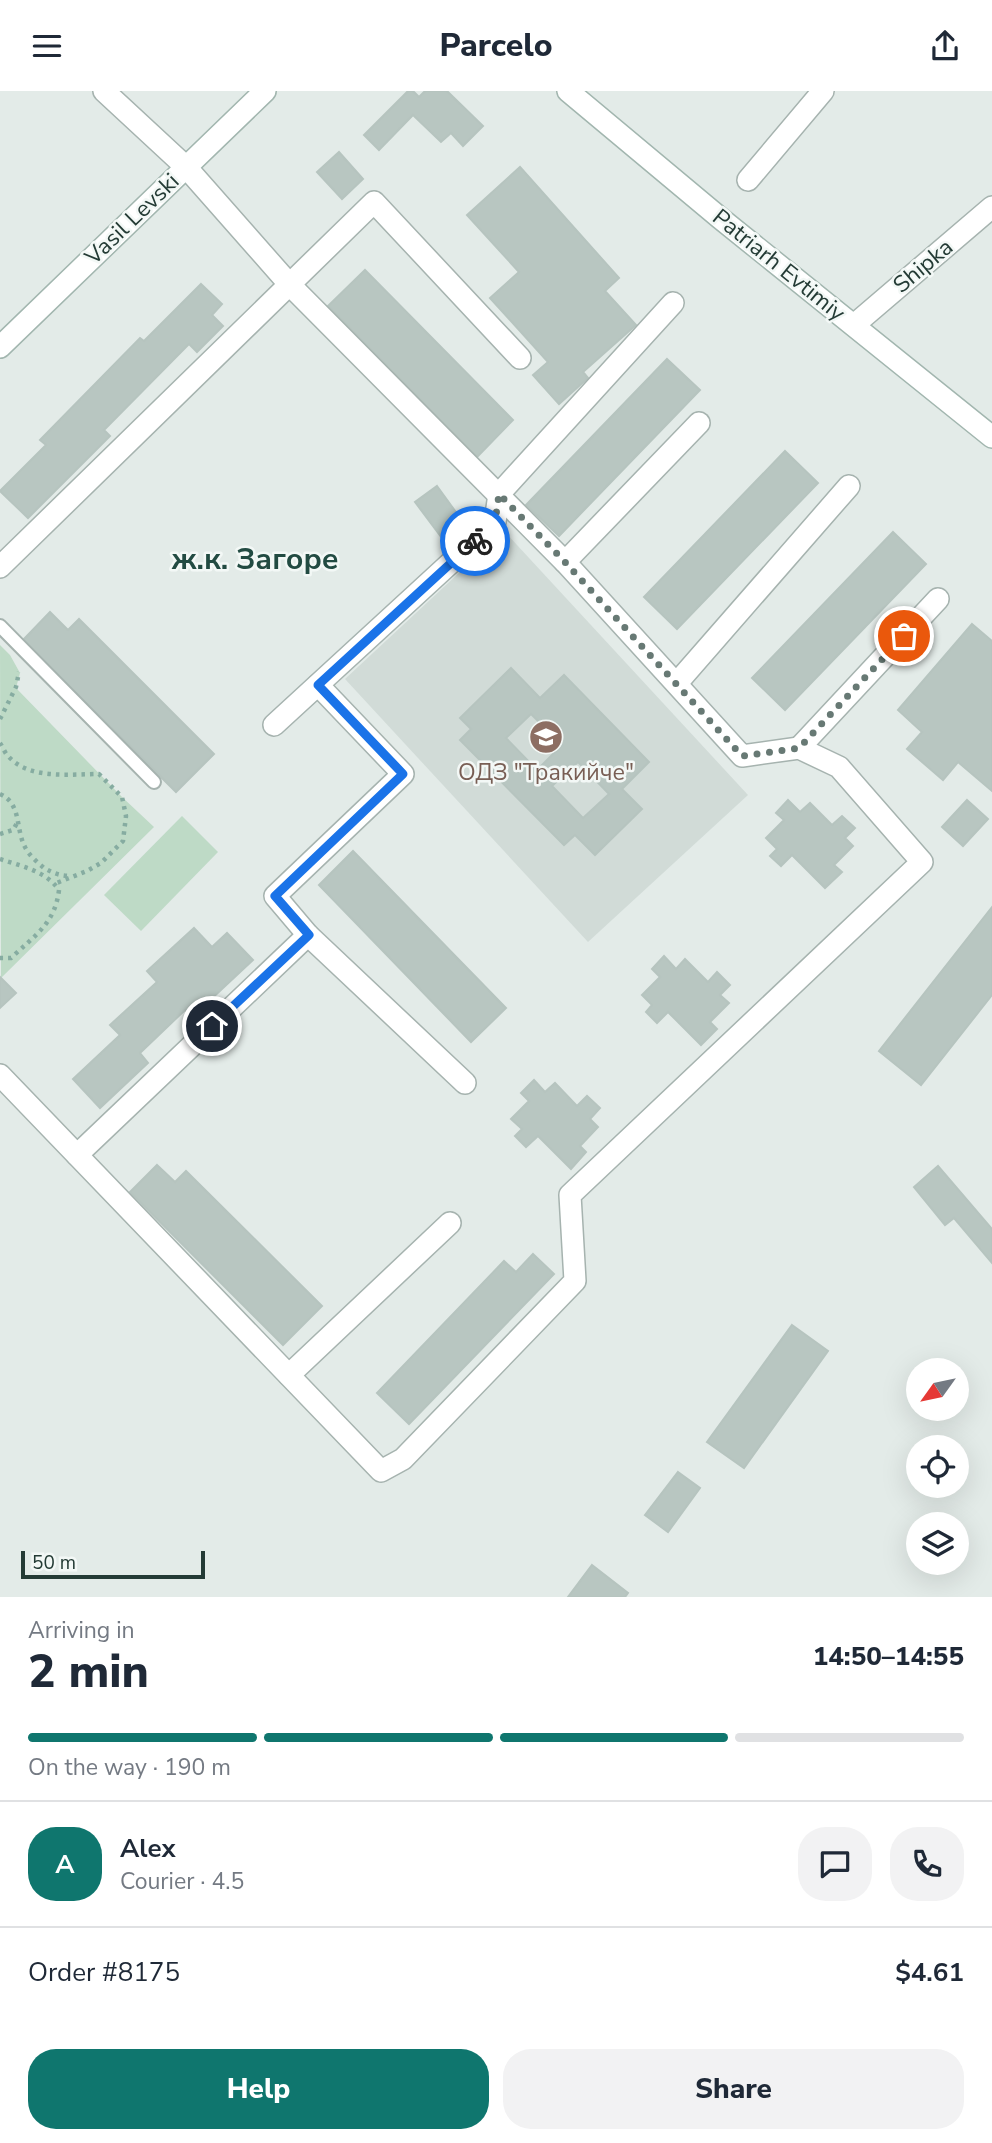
<!DOCTYPE html>
<meta charset="utf-8">
<style>
body{margin:0;font-family:"Nunito Sans",sans-serif;background:#f2f2f3;color:#1f2937;height:100vh;display:flex;flex-direction:column;font-size:26px;white-space:nowrap}
*{box-sizing:border-box;margin:0}
p{font-size:23px;color:#747a83}
.icon{flex:none;width:38px;height:38px;fill:none;stroke:currentColor;stroke-width:2;stroke-linecap:round;stroke-linejoin:round}
.map{position:relative;height:1506px;overflow:hidden}
.side{display:flex;flex-direction:column;background:#fff;flex:1}
.side>*{flex:none}
.needle{width:46px;rotate:237deg}
.tools{position:absolute;left:906px;top:1267px;display:grid;gap:14px}
.tools a{display:grid;place-items:center;width:63px;height:63px;border-radius:50%;background:#fff;box-shadow:0 7px 28px #0002;font-size:35px}
.scale{position:absolute;left:21px;bottom:18px;width:184px;box-sizing:border-box;padding-left:7px;border:4px solid #243b35;border-top:0;font-size:19px;line-height:24px;white-space:nowrap;color:#243b35;-webkit-text-stroke:5px #f3f8f6;paint-order:stroke}
.pin{position:absolute;display:grid;place-items:center;width:60px;height:60px;color:#fff;margin:-30px;border:4px solid #fff;border-radius:50%;box-shadow:0 2px 7px #0007}
.courier{position:absolute;display:grid;place-items:center;width:70px;height:70px;margin:-35px;border:5px solid #1a73e8;border-radius:50%;background:#fff;color:#222;box-shadow:0 2px 9px #0007}
.head em{font-style:normal;font-weight:800}
.head div{display:flex;flex-direction:column-reverse}
.head{display:flex;align-items:center;justify-content:space-between;height:119px;padding:0 28px}
h1{font-size:46px;font-weight:800;line-height:52px}
.bar{display:grid;grid-template-columns:repeat(4,1fr);gap:10px 7px;align-content:center;height:84px;padding:0 28px}
.bar i{height:9px;border-radius:5px;background:#e0e1e3}
.bar .active{background:#0f766e}
.bar p{grid-column:span 4}
.line{display:flex;align-items:center;gap:18px;padding:0 28px;border-top:2px solid #e0e1e3}
.line div{flex:1}
.round{display:grid;place-items:center;flex:none;width:74px;height:74px;border-radius:28px;background:#f2f2f3}
.primary-button{display:flex;gap:14px;margin-top:auto;padding:14px 28px}
.primary-button a{flex:1;height:80px;border-radius:28px;background:#0f766e;color:#fff;font-size:28px;font-weight:800;line-height:80px;text-align:center}
.primary-button a+a{background:#f2f2f3;color:#1f2937}
header{display:flex;justify-content:space-between;align-items:center;height:91px;padding:0 28px;background:#fff;font-size:32px;font-weight:800}
.map>svg:first-child{display:block}
.built{fill:#d1dbd7}
.green{fill:#bedac6}
.building{fill:#b8c6c1;stroke:#b6c4bf;stroke-width:2;fill-rule:evenodd}
.lines{fill:none;stroke-linecap:round;stroke-linejoin:round}
.lane-casing{stroke:#a6b3af;stroke-width:16}
.street-casing{stroke:#a6b3af;stroke-width:24}
.secondary-casing{stroke:#a2b6af;stroke-width:24}
.path{stroke:#86aca1;stroke-width:4.5;stroke-dasharray:3.5 5;stroke-linecap:butt}
.lane{stroke:#fff;stroke-width:12}
.street{stroke:#fff;stroke-width:21}
.secondary{stroke:#fff;stroke-width:21}
.done{stroke:#677974;stroke-width:7;stroke-dasharray:0 12.6}
.route{stroke:#1a73e8;stroke-width:9}
.labels{text-anchor:middle;dominant-baseline:central;stroke-width:5;stroke-linejoin:round;paint-order:stroke}
.street-label{font-size:23px;fill:#243b35;stroke:#f3f8f6}
.education-label{font-size:23px;fill:#785e54;stroke:#f3f8f6}
.district-label{font-size:30px;font-weight:bold;fill:#224b42;stroke:#f3f8f6}
</style>
<header><svg class="icon" aria-label="menu" viewBox="0 0 24 24"><path d="M4 6h16M4 12h16M4 18h16"/></svg>Parcelo<svg class="icon" aria-label="share" viewBox="0 0 24 24"><path d="M12 15V3M7 8l5-5 5 5M5 13v7h14v-7"/></svg></header>
<div class="map">
<svg width="992" height="1506" viewBox="0 0 992 1506">
<rect width="100%" height="100%" fill="#e3ebe8"/>
<path class="built" d="M504,440L748,704L588,851L345,588Z"/>
<g class="green">
<path d="M0,554L10,564L20,582L16,597L122,706L154,736L1,887Z"/>
<path d="M182,725L218,761L141,840L104,804Z"/>
</g>
<g class="building">
<path d="M408,0H413L419,6L425,0H447L483,35L463,55L451,42L441,51L413,24L379,59L364,44Z"/>
<path d="M339,61L363,88L342,108L317,81Z"/>
<path d="M520,76L619,187L605,200L636,234L583,281L588,287L559,313L533,284L548,271L490,207L519,181L467,124Z"/>
<path d="M365,179L513,329L477,366L328,215Z"/>
<path d="M201,193L222,213L212,224L223,235L197,261L189,253L104,339L110,345L28,427L0,400L46,354L40,349L140,247L144,250Z"/>
<path d="M667,268L700,299L559,445L526,414Z"/>
<path d="M785,360L818,392L677,538L644,506Z"/>
<path d="M437,395L466,435L445,451L415,411Z"/>
<path d="M893,441L926,473L785,619L752,587Z"/>
<path d="M50,521L68,539L79,528L214,663L176,701L23,549Z"/>
<path d="M972,533L992,550V700L958,671L943,689L907,658L922,641L898,619Z"/>
<path d="M511,577L540,607L564,584L649,671L622,698L642,718L595,764L575,744L564,754L460,649L471,638L460,627ZM531,623L562,654L537,679L506,647ZM578,671L609,703L583,727L552,695Z"/>
<path d="M788,709L800,721L810,712L832,734L842,725L855,737L845,747L853,755L834,774L842,781L825,797L792,764L781,775L770,765L777,758L766,747L784,729L776,722Z"/>
<path d="M967,709L988,728L963,755L942,736Z"/>
<path d="M353,760L506,917L471,951L319,794Z"/>
<path d="M992,816V904L921,994L879,960Z"/>
<path d="M194,837L212,856L227,842L253,869L192,926L185,919L140,962L148,972L100,1017L73,988L120,944L110,934L157,891L147,880Z"/>
<path d="M664,865L676,878L685,868L708,891L717,881L730,894L720,904L729,912L710,931L717,938L701,954L668,921L657,932L646,921L652,914L642,904L660,886L652,878Z"/>
<path d="M0,886L16,902L0,917Z"/>
<path d="M534,989L545,1001L555,992L577,1015L587,1005L600,1017L590,1028L598,1036L580,1055L586,1061L571,1078L538,1045L526,1056L515,1045L522,1038L511,1028L529,1010L521,1002Z"/>
<path d="M157,1074L175,1091L186,1080L322,1215L283,1254L130,1101Z"/>
<path d="M938,1075L992,1138V1172L954,1127L945,1134L914,1096Z"/>
<path d="M533,1163L554,1183L409,1333L377,1302L504,1170L516,1181Z"/>
<path d="M792,1234L828,1260L744,1377L707,1351Z"/>
<path d="M678,1381L700,1397L668,1441L645,1424Z"/>
<path d="M592,1474L628,1502L625,1506H568Z"/>
</g>
<g class="lines">
<g class="lane-casing">
<path id="lane" d="M0,535L154,691"/>
</g>
<g class="street-casing">
<g id="street">
<path d="M748,89L823,0"/>
<path d="M854,234L992,116"/>
<path d="M565,471L699,332"/>
<path d="M0,476L374,111L520,267"/>
<path d="M677,592L849,395"/>
<path d="M318,594L403,683L275,805L308,844L465,992"/>
<path d="M274,634L495,431L499,403L673,212"/>
<path d="M799,657L938,508"/>
<path d="M0,984L381,1380L403,1368L575,1190L570,1104L922,771L839,676L799,657L742,665L565,471L290,194L186,76L104,0"/>
<path d="M77,1064L308,844"/>
<path d="M289,1284L450,1132"/>
</g>
</g>
<g class="secondary-casing">
<g id="secondary">
<path d="M568,0L720,127L992,346"/>
<path d="M0,256L265,0"/>
</g>
</g>
<g class="path">
<path d="M0,628L16,596L19,581"/>
<path d="M0,652C3,656 5,663 9,666C30,689 71,683 99,683L122,706L126,725L123,750L101,772L87,780L54,793"/>
<path d="M0,703C22,713 15,737 25,756C29,764 37,771 44,777C53,782 60,785 71,785"/>
<path d="M0,743L13,739L17,732"/>
<path d="M0,768C21,775 46,780 59,799C55,833 34,845 11,867H0"/>
</g>
<use href="#lane" class="lane"/>
<use href="#street" class="street"/>
<use href="#secondary" class="secondary"/>
</g>
<g class="lines">
<path class="done" d="M475,450L495,431L499,403L565,471L742,665L799,657L904,545"/>
<path class="route" d="M212,935L309,844L275,805L403,683L318,594L475,450"/>
</g>
<defs>
<g id="school-disc" transform="scale(1.75)"><circle r="9.5" fill="#8d6e63" stroke="#f3f8f6"/><path d="M0-5L7-2L0 1L-7-2ZM-4 1L0 2.5L4 1V4Q0 6-4 4Z" fill="#fff"/></g>
</defs>
<g fill-rule="evenodd">
<use href="#school-disc" x="546" y="646"/>
</g>
<g class="labels">
<g class="street-label">
<text transform="translate(132 128) rotate(-44)">Vasil Levski</text>
<text transform="translate(779 174) rotate(39)">Patriarh Evtimiy</text>
<text transform="translate(923 175) rotate(-40)">Shipka</text>
</g>
<g class="education-label">
<text x="546" y="681">ОДЗ "Тракийче"</text>
</g>
<g class="district-label">
<text x="255" y="468">ж.к. Загорe</text>
</g>
</g>
</svg>
<div class="tools">
<a><svg class="needle" viewBox="-14 -14 28 28"><path d="M0-13l5 13h-10z" fill="#e53935"/><path d="M0 13l5-13h-10z" fill="#747a83"/></svg></a>
<a><svg class="icon" aria-label="locate" viewBox="0 0 24 24"><circle cx="12" cy="12" r="6"/><path d="M12 2v4M12 18v4M2 12h4M18 12h4"/></svg></a>
<a><svg class="icon" aria-label="layers" viewBox="0 0 24 24"><path d="M12 4l9 5-9 5-9-5zM3 14l9 5 9-5"/></svg></a>
</div>
<div class="scale">50 m</div>
<div class="pin" style="left:904px;top:545px;background:#ea580c"><svg class="icon" aria-label="bag" viewBox="0 0 24 24"><path d="M5 8h14l-1 12H6zM9 8a3 3 0 0 1 6 0"/></svg></div>
<div class="pin" style="left:212px;top:935px;background:#1f2937"><svg class="icon" aria-label="home" viewBox="0 0 24 24"><path d="M3 11l9-7 9 7M6 9v11h12V9"/></svg></div>
<div class="courier" style="left:475px;top:450px"><svg class="icon" aria-label="bike" viewBox="0 0 24 24"><circle cx="6" cy="16" r="4"/><circle cx="18" cy="16" r="4"/><path d="M6 16l4-8h5l3 8M10 8l3 8H6M13 5h3"/></svg></div>
</div>
<section class="side">
<div class="head"><div><h1>2 min</h1><p>Arriving in</p></div><em>14:50–14:55</em></div>
<div class="bar"><i class="active"></i><i class="active"></i><i class="active"></i><i></i><p>On the way · 190 m</p></div>
<div class="line" style="height:126px"><b class="round" style="background:#0f766e;color:#fff">A</b><div><b>Alex</b><p>Courier · 4.5</p></div><a class="round"><svg class="icon" aria-label="chat" viewBox="0 0 24 24"><path d="M4 5h16v11H9l-5 4z"/></svg></a><a class="round"><svg class="icon" aria-label="phone" viewBox="0 0 24 24"><path d="M5 4h4l2 5-3 2q2 4 5 5l2-3 5 2v4C11 20 4 13 5 4z"/></svg></a></div>
<div class="line" style="height:91px"><div>Order #8175</div><b>$4.61</b></div>
<div class="primary-button"><a>Help</a><a>Share</a></div>
</section>
